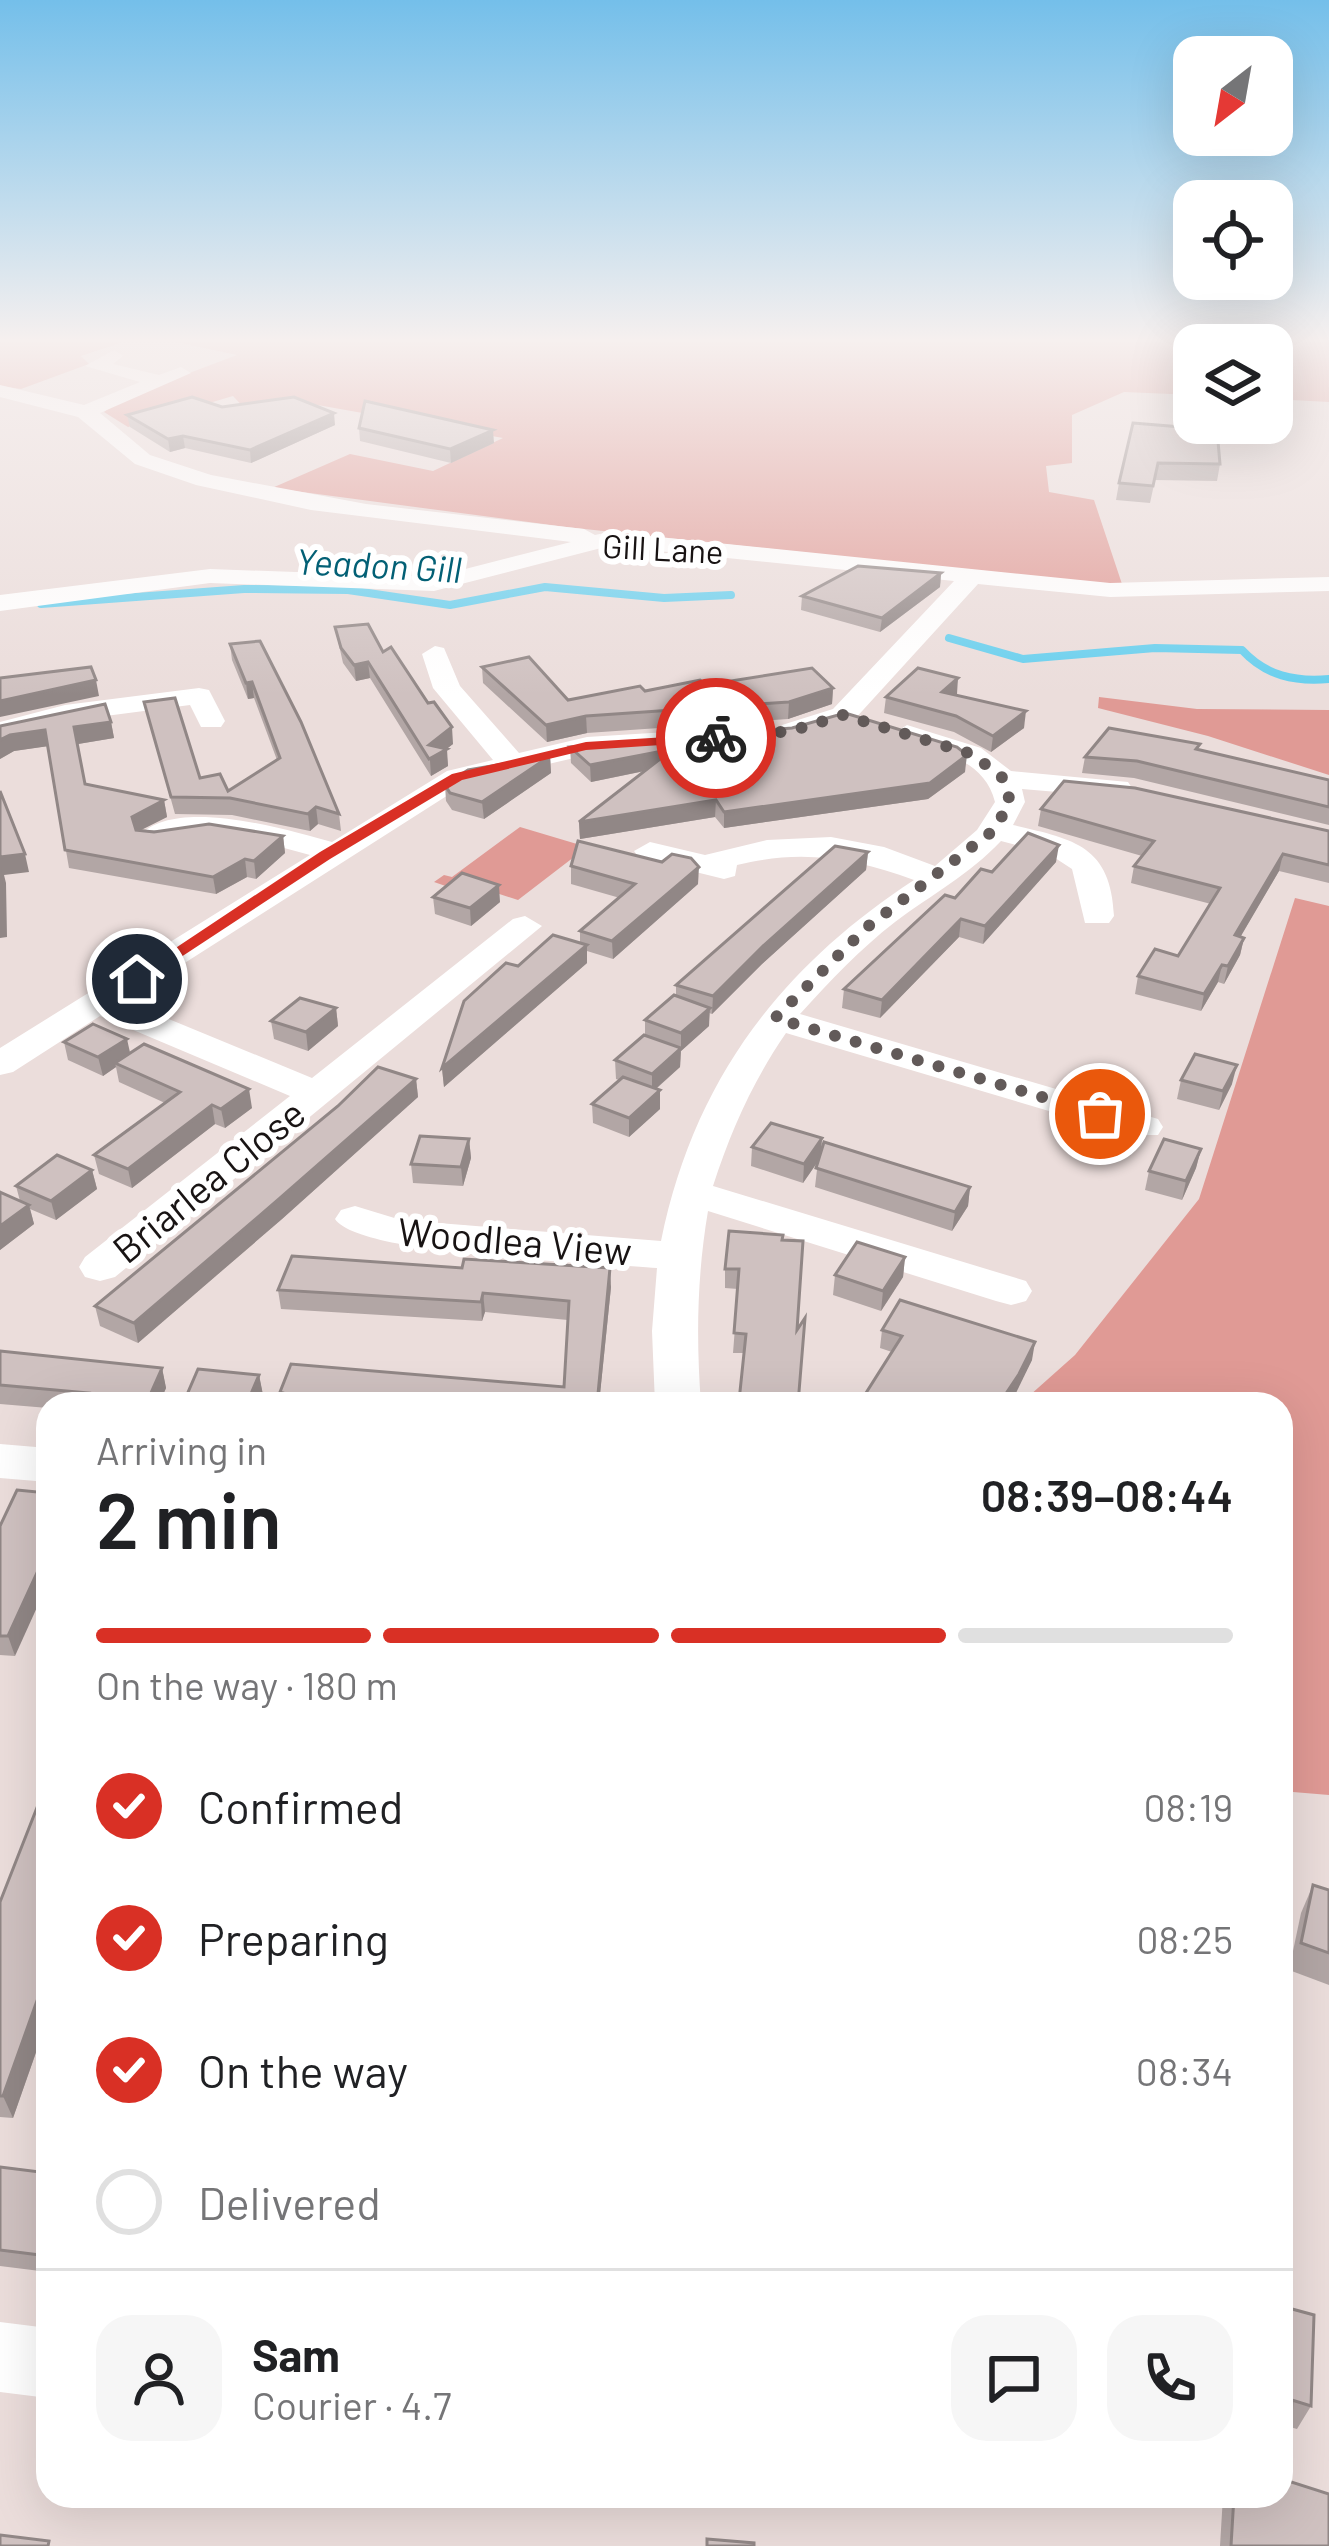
<!DOCTYPE html>
<meta charset="utf-8">
<style>
body{margin:0;font-family:Barlow,sans-serif;background:#f6f6f6;color:#202124;height:100vh;display:flex;flex-direction:column;font-size:45px;white-space:nowrap}
*{box-sizing:border-box;margin:0}
p{font-size:39px;color:#757577}
.icon{flex:none;width:66px;height:66px;fill:none;stroke:currentColor;stroke-width:2;stroke-linecap:round;stroke-linejoin:round}
.map{position:relative;flex:1;overflow:hidden}
.details{position:absolute;left:36px;top:1392px;width:1257px;height:1116px;display:flex;flex-direction:column;background:#fff;border-radius:36px;box-shadow:0 12px 48px #0002}
.details>*{flex:none}
.needle{width:78px;rotate:211deg}
.controls{position:absolute;left:1173px;top:36px;display:grid;gap:24px}
.controls a{display:grid;place-items:center;width:120px;height:120px;border-radius:24px;background:#fff;box-shadow:0 12px 48px #0002;font-size:60px}
.pin{position:absolute;display:grid;place-items:center;width:102px;height:102px;color:#fff;margin:-51px;border:6px solid #fff;border-radius:50%;box-shadow:0 3px 12px #0007}
.courier{position:absolute;display:grid;place-items:center;width:120px;height:120px;margin:-60px;border:9px solid #d93025;border-radius:50%;background:#fff;color:#222;box-shadow:0 3px 15px #0007}
.overview em{font-style:normal;font-weight:600}
.overview div{display:flex;flex-direction:column-reverse}
.overview{display:flex;align-items:center;justify-content:space-between;height:204px;padding:0 60px}
h1{font-size:78px;font-weight:600;line-height:90px}
.bar{display:grid;grid-template-columns:repeat(4,1fr);gap:18px 12px;align-content:center;height:144px;padding:0 60px}
.bar i{height:15px;border-radius:9px;background:#e0e0e0}
.bar .on{background:#d93025}
.bar p{grid-column:span 4}
.line{display:flex;align-items:center;gap:30px;padding:0 60px;border-top:3px solid #e0e0e0}
.line div{flex:1}
.round{display:grid;place-items:center;flex:none;width:126px;height:126px;border-radius:36px;background:#f6f6f6}
ol{padding:0 60px;list-style:none}
li{display:flex;align-items:center;gap:36px;height:132px}
li p{margin-inline-start:auto}
li .icon{padding:12px;border-radius:50%;background:#d93025;color:#fff;stroke-width:4}
li:last-child{color:#757577}
li i{width:66px;height:66px;border:6px solid #e0e0e0;border-radius:50%}
.map>svg:first-child{display:block}
.green{fill:#e09a95}
.lines{fill:none;stroke-linecap:round;stroke-linejoin:round}
.stream{stroke:#66cfee;stroke-width:8}
.minor{fill:#fff;fill-rule:evenodd}
.wall{fill:#b2a6a5}
.shaded-wall{fill:#918786}
.building{fill:#cfc1c0;stroke:#918786;stroke-width:3}
.route{fill:#d93025}
.done{stroke:#625a59;stroke-width:12;stroke-dasharray:0 21.6}
.labels{text-anchor:middle;dominant-baseline:central;stroke-width:12;stroke-linejoin:round;paint-order:stroke}
.far-street-label{font-size:33px;fill:#181313;stroke:#fff}
.far-water-label{font-size:36px;font-style:italic;fill:#036075;stroke:#fff}
.street-label{font-size:39px;fill:#181313;stroke:#fff}
</style>
<div class="map">
<svg width="1329" height="2546" viewBox="0 0 1329 2546">
<rect width="100%" height="100%" fill="#ebdddb"/>
<g class="green">
<path d="M0,339H132L81,356L89,364L21,389L0,386Z"/>
<path d="M162,339H1329V402L1272,399V345H1194V395L1124,392L1072,415V463L1046,466L1049,492L1094,500L1123,587L566,527L272,488L350,454L433,471L503,438L312,404L247,411L233,396L128,427L104,412L123,398L237,355Z"/>
<path d="M1099,697L1197,709L1329,710V775L1208,736L1098,708Z"/>
<path d="M520,827L587,847L518,900L472,885L463,892L434,882L444,875L452,877Z"/>
<path d="M1295,898L1329,906V1795L1281,1791V1404H1020L1075,1355L1199,1199Z"/>
</g>
<g class="lines">
<g class="stream">
<path d="M41,604L244,589L348,590L450,605L545,587L664,598L731,595"/>
<path d="M949,638L1023,659L1155,648L1242,650C1266,676 1295,682 1329,679"/>
</g>
<g class="minor">
<path d="M114,350L123,356L113,364L159,375L181,367L191,373L100,413L150,455L211,475L366,504L584,529L595,535L609,532L1110,583L1329,577V591L1110,597L978,584L853,721L792,740L782,737L778,731L782,725L833,709L954,581L609,546L434,591L210,583L0,611V595L210,569L434,577L571,542L311,510L196,485L135,464L78,417L0,397V385L84,405L140,382L85,366Z"/>
<path d="M435,646L444,648L460,686L519,753L587,737L700,730L714,739L700,748L587,755L467,783L125,1001L312,1078L513,919L525,916L542,926L115,1277L100,1281L85,1277L79,1267L85,1257L290,1096L100,1016L13,1072L0,1075V1048L310,855C274,845 236,835 198,836C179,837 162,848 143,844L138,837C174,795 287,830 332,842L447,771L493,760L433,688L422,654Z"/>
<path d="M199,688L209,690L225,721L221,727H201L190,705L67,721L0,740V722L65,705Z"/>
<path d="M907,725L981,748L1011,771L1128,782L1132,788L1117,797L1022,789L1025,802L1013,825C1073,839 1111,845 1114,916L1109,923H1085L1072,869L1049,854L1001,841C970,874 931,895 895,922C860,949 830,981 800,1014L1158,1119L1163,1127L1158,1135H1130L786,1033C753,1081 731,1130 713,1186L1026,1281L1032,1291L1026,1301L1011,1305L996,1301L708,1211C697,1276 696,1338 701,1404H655L652,1331L657,1268C603,1263 359,1256 335,1219L341,1210L355,1206L401,1220L661,1241C693,1083 778,969 914,880C853,858 802,849 737,865L735,876L724,879L639,858L634,851L650,842L705,855L767,840L831,837L884,847L935,866L977,830L995,802C984,757 936,751 897,740L893,734Z"/>
<path d="M0,1444L48,1448V1482L0,1478Z"/>
<path d="M0,2322L48,2328V2398L0,2392Z"/>
</g>
</g>
<g class="wall">
<path d="M222,407L335,425L251,463L185,448L170,452L130,427L127,415Z"/>
<path d="M359,428L494,443L451,463L360,441Z"/>
<path d="M1217,430L1220,464L1217,481L1155,480L1150,503L1116,500L1119,483Z"/>
<path d="M941,573L940,587L880,632L801,610L802,596Z"/>
<path d="M335,627L383,652L453,744L446,749L448,766L431,776L370,678L356,681L343,663Z"/>
<path d="M230,644L339,814L341,831L318,824L310,831L232,815L175,814L144,702L200,778L228,791L277,760L254,698L248,699L232,660Z"/>
<path d="M482,667L568,700L706,685L833,688L832,704L788,719L587,733L547,742L483,683Z"/>
<path d="M958,678L955,695L1024,728L991,752L954,732L884,713L886,697Z"/>
<path d="M111,722L114,738L78,744L85,784L164,800L167,817L141,830L283,836L285,853L256,879L247,877L216,894L69,868L48,746L14,751L0,759V726Z"/>
<path d="M1200,744L1198,749L1329,780V825L1134,778L1082,773L1085,757Z"/>
<path d="M570,747L965,772L928,799L724,828L715,817L580,839L579,822L645,771L591,782L571,763Z"/>
<path d="M550,756L551,773L484,819L452,810L446,801L445,785Z"/>
<path d="M1041,809L1329,831V883L1279,871L1240,937L1244,938L1240,955L1224,984L1218,982L1201,1011L1135,994L1138,976L1178,956L1211,904L1131,883L1134,866L1142,856L1038,826Z"/>
<path d="M868,852L866,870L762,964L712,1014L709,1013V1026L681,1051L680,1067L656,1089L660,1090V1109L629,1137L593,1123L592,1104L619,1080L616,1079L615,1060L645,1036V1020L676,996V985Z"/>
<path d="M1056,862L983,944L959,937L880,1018L842,1008L844,989L992,872Z"/>
<path d="M571,866L698,884L613,959L587,951V963L444,1087L442,1068L518,966L580,943V931L620,898L571,884Z"/>
<path d="M433,897L500,902L471,926L435,914Z"/>
<path d="M336,1008L338,1026L308,1051L274,1039L271,1021Z"/>
<path d="M64,1042L130,1053L252,1108L225,1128L215,1124L132,1188L99,1174L94,1155L165,1103L119,1082L116,1067L103,1076L68,1060Z"/>
<path d="M416,1079L418,1097L282,1219L138,1343L100,1326L95,1306Z"/>
<path d="M1181,1080L1232,1084L1219,1110L1177,1099Z"/>
<path d="M469,1139L471,1158L463,1186L413,1183L411,1164Z"/>
<path d="M752,1147L822,1151L970,1187L968,1206L952,1231L815,1187L818,1161L803,1183L751,1166Z"/>
<path d="M1201,1149L1196,1168L1182,1200L1145,1190L1149,1171Z"/>
<path d="M92,1170L97,1189L56,1220L30,1209L34,1224L0,1250V1192L20,1201L16,1186Z"/>
<path d="M782,1240L797,1330L799,1404H738L744,1353H733L738,1289L725,1288V1269Z"/>
<path d="M905,1257L903,1277L881,1311L833,1295L835,1275Z"/>
<path d="M611,1287L600,1394L607,1395L608,1404H282L280,1392L564,1387L568,1320L485,1312L482,1321L281,1309L278,1290Z"/>
<path d="M882,1330L1032,1360L1009,1404H859L892,1352L880,1348Z"/>
<path d="M0,1351L162,1368L166,1388L159,1404H48V1408L0,1404Z"/>
<path d="M259,1375L263,1395L259,1404H187L186,1397Z"/>
<path d="M0,1526L15,1656L0,1655Z"/>
<path d="M48,1782V2018L13,2118L0,2117V1902Z"/>
<path d="M1313,1885L1329,1890V1985L1289,1970L1301,1913Z"/>
<path d="M0,2167L48,2173V2272L0,2266Z"/>
<path d="M1281,2306L1311,2406L1297,2429L1290,2427L1288,2481L1329,2546H1220L1223,2496H1281Z"/>
</g>
<g class="shaded-wall">
<path d="M334,413L335,425L251,463L250,450Z"/>
<path d="M493,430L494,443L451,463L450,449Z"/>
<path d="M183,436L185,448L170,452L168,439Z"/>
<path d="M941,573L940,587L880,632L882,618Z"/>
<path d="M368,662L370,678L356,681L354,665Z"/>
<path d="M958,678L957,694L940,709L942,692Z"/>
<path d="M96,680L99,696L0,717V701Z"/>
<path d="M252,682L254,698L248,699L246,683Z"/>
<path d="M833,688L832,704L788,719L789,702Z"/>
<path d="M1026,711L1024,728L991,752L993,736Z"/>
<path d="M586,716L587,733L547,742L546,725Z"/>
<path d="M111,722L114,738L78,744L74,727Z"/>
<path d="M452,727L453,744L444,751L447,749L448,766L431,776L429,745Z"/>
<path d="M45,730L49,746L14,751L0,759V740L10,735Z"/>
<path d="M673,749V765L591,782L590,765Z"/>
<path d="M967,755L965,772L928,799L724,828V812Z"/>
<path d="M550,756L551,773L484,819L482,802Z"/>
<path d="M164,800L167,817L135,833L132,817Z"/>
<path d="M716,800L715,817L580,839L579,822Z"/>
<path d="M316,807L318,824L310,831L308,814Z"/>
<path d="M283,836L285,853L256,879L254,861Z"/>
<path d="M1059,845L1056,862L983,944L985,926Z"/>
<path d="M868,852L866,870L762,964L712,1014L713,996L763,946Z"/>
<path d="M25,854L29,872L4,875L6,883L7,937L0,938V857Z"/>
<path d="M1283,854L1279,871L1231,953L1235,935Z"/>
<path d="M245,859L247,877L216,894L213,877Z"/>
<path d="M699,867L698,884L613,959L612,941Z"/>
<path d="M499,885L500,902L471,926L470,908Z"/>
<path d="M961,919L959,937L880,1018L882,1000Z"/>
<path d="M1244,938L1240,955L1224,984L1228,966Z"/>
<path d="M587,945V963L444,1087L442,1068Z"/>
<path d="M1222,965L1218,982L1201,1011L1204,994Z"/>
<path d="M336,1008L338,1026L308,1051L306,1032Z"/>
<path d="M710,1008L709,1026L681,1051V1033Z"/>
<path d="M127,1039L131,1057L115,1063L116,1067L103,1076L98,1057Z"/>
<path d="M681,1048L680,1067L652,1092V1074Z"/>
<path d="M1237,1065L1232,1084L1219,1110L1223,1091Z"/>
<path d="M416,1079L418,1097L282,1219L138,1343L134,1323Z"/>
<path d="M249,1089L252,1108L225,1128L221,1109Z"/>
<path d="M660,1090V1109L629,1137V1118Z"/>
<path d="M212,1105L215,1124L132,1188L128,1169Z"/>
<path d="M822,1138L821,1157L803,1183L804,1164Z"/>
<path d="M469,1139L471,1158L463,1186L461,1167Z"/>
<path d="M1201,1149L1196,1168L1182,1200L1186,1181Z"/>
<path d="M92,1170L97,1189L56,1220L51,1201Z"/>
<path d="M970,1187L968,1206L952,1231L955,1212Z"/>
<path d="M29,1205L34,1224L0,1250V1226Z"/>
<path d="M905,1257L903,1277L881,1311L883,1291Z"/>
<path d="M610,1268L611,1287L599,1404L598,1394Z"/>
<path d="M483,1293L485,1312L482,1321L481,1302Z"/>
<path d="M1035,1342L1032,1360L1016,1393L1009,1404H999Z"/>
<path d="M162,1368L166,1388L159,1404H146Z"/>
<path d="M259,1375L263,1395L259,1404H248Z"/>
<path d="M48,1549V1583L15,1656L8,1636Z"/>
<path d="M48,1970V2018L13,2118L3,2096Z"/>
</g>
<g class="building">
<path d="M192,397L222,407L294,397L334,413L250,450L183,436L168,439L127,415Z"/>
<path d="M365,401L493,430L450,449L359,428Z"/>
<path d="M1133,423L1217,430L1220,464L1158,463L1153,486L1119,483Z"/>
<path d="M858,566L941,573L882,618L802,596Z"/>
<path d="M368,624L383,652L391,647L428,703L434,702L452,727L429,745L447,749L429,759L368,662L354,665L341,648L335,627Z"/>
<path d="M260,641L301,722L339,814L316,807L308,814L230,798L171,797L144,702L175,698L200,778L220,774L228,791L280,758L252,682L246,683L230,644Z"/>
<path d="M529,657L568,700L640,686L645,691L700,680L706,685L812,668L833,688L789,702L586,716L546,725L482,667Z"/>
<path d="M91,667L96,680L0,701V678Z"/>
<path d="M918,668L958,678L942,692L1026,711L993,736L956,716L886,697Z"/>
<path d="M105,704L111,722L74,727L85,784L164,800L132,817L136,830L154,832L209,824L283,836L254,861L245,859L213,877L65,850L45,730L10,735L0,740V726Z"/>
<path d="M845,713L957,747L967,755L930,783L724,812L716,800L579,822L673,749L590,765L570,747L792,728Z"/>
<path d="M1109,728L1200,744L1196,749L1329,780V807L1137,761L1085,757Z"/>
<path d="M550,756L482,802L450,793L445,785L468,770Z"/>
<path d="M1064,781L1135,788L1329,831V865L1283,854L1235,935L1244,938L1228,966L1222,965L1204,994L1138,976L1155,949L1178,956L1220,888L1134,866L1154,841L1041,809Z"/>
<path d="M0,791L25,854L0,857Z"/>
<path d="M1028,833L1059,845L985,926L961,919L882,1000L844,989L945,895L955,898L981,869L992,872Z"/>
<path d="M578,841L662,862L672,854L691,858L699,867L612,941L580,931L635,884L571,866Z"/>
<path d="M835,846L868,852L763,946L713,996L676,985Z"/>
<path d="M0,866L2,919H0Z"/>
<path d="M462,873L499,885L470,908L433,897Z"/>
<path d="M553,935L587,945L442,1068L464,1001L506,963L518,966Z"/>
<path d="M674,995L710,1008L681,1033L645,1020Z"/>
<path d="M300,998L336,1008L306,1032L271,1021Z"/>
<path d="M93,1024L127,1039L98,1057L64,1042Z"/>
<path d="M644,1035L681,1048L652,1074L615,1060Z"/>
<path d="M144,1044L249,1089L221,1109L212,1105L128,1169L94,1155L180,1092L115,1063Z"/>
<path d="M1195,1054L1237,1065L1223,1091L1181,1080Z"/>
<path d="M378,1067L416,1079L279,1199L134,1323L95,1306L338,1106Z"/>
<path d="M623,1077L660,1090L629,1118L592,1104Z"/>
<path d="M771,1123L822,1138L804,1164L752,1147Z"/>
<path d="M420,1136L469,1139L461,1167L411,1164Z"/>
<path d="M1164,1139L1201,1149L1186,1181L1149,1171Z"/>
<path d="M824,1142L970,1187L955,1212L816,1168Z"/>
<path d="M57,1155L92,1170L51,1201L16,1186Z"/>
<path d="M0,1192L29,1205L0,1226Z"/>
<path d="M729,1231L783,1235L782,1240L803,1241L797,1330L805,1318L798,1404L739,1401L746,1334L734,1333L739,1269H725Z"/>
<path d="M857,1242L905,1257L883,1291L835,1275Z"/>
<path d="M292,1256L462,1268L464,1259L610,1268L598,1394L607,1395L605,1404H358L306,1401L280,1392L291,1364L564,1387L569,1301L483,1293L481,1302L278,1290Z"/>
<path d="M900,1300L1035,1342L1019,1374L999,1404H859L902,1336L882,1330Z"/>
<path d="M0,1351L162,1368L146,1404L86,1399L89,1393L0,1385Z"/>
<path d="M198,1369L259,1375L247,1403L186,1397Z"/>
<path d="M17,1490L48,1493V1549L8,1636H0V1526Z"/>
<path d="M47,1782L48,1970L3,2096H0V1902Z"/>
<path d="M1313,1885L1329,1890V1953L1301,1943Z"/>
<path d="M0,2167L48,2173V2256L0,2250Z"/>
<path d="M1281,2306L1314,2315L1311,2406L1292,2400L1288,2481L1329,2494V2546H1231L1234,2496H1281Z"/>
<path d="M0,2535L49,2541L48,2546H0Z"/>
<path d="M707,2539L754,2543V2546H707Z"/>
</g>
<linearGradient id="sky" x2="0" y2="1"><stop stop-color="#74bfea"/><stop offset="0.49" stop-color="#f6f0ef"/><stop offset="1" stop-color="#f6f0ef" stop-opacity="0"/></linearGradient>
<rect width="1329" height="695" fill="url(#sky)"/>
<path class="route" d="M716,734L721,741L586,750L462,780L330,859L143,982L129,979L320,852L452,774L586,742Z"/>
<g class="lines">
<path class="done" d="M716,738L791,731L843,715L972,754L1004,779L1010,802L994,830L866,928L775,1018L1100,1114"/>
</g>
<g class="labels">
<g class="far-street-label">
<text transform="translate(663 548) rotate(3)">Gill Lane</text>
</g>
<g class="far-water-label">
<text transform="translate(379 564) rotate(3)">Yeadon Gill</text>
</g>
<g class="street-label">
<text transform="translate(208 1180) rotate(-39)">Briarlea Close</text>
<text transform="translate(515 1240) rotate(5)">Woodlea View</text>
</g>
</g>
</svg>
<div class="controls">
<a><svg class="needle" viewBox="-14 -14 28 28"><path d="M0-13l5 13h-10z" fill="#e53935"/><path d="M0 13l5-13h-10z" fill="#757577"/></svg></a>
<a><svg class="icon" aria-label="locate" viewBox="0 0 24 24"><circle cx="12" cy="12" r="6"/><path d="M12 2v4M12 18v4M2 12h4M18 12h4"/></svg></a>
<a><svg class="icon" aria-label="layers" viewBox="0 0 24 24"><path d="M12 4l9 5-9 5-9-5zM3 14l9 5 9-5"/></svg></a>
</div>
<div class="pin" style="left:1100px;top:1114px;background:#ea580c"><svg class="icon" aria-label="bag" viewBox="0 0 24 24"><path d="M5 8h14l-1 12H6zM9 8a3 3 0 0 1 6 0"/></svg></div>
<div class="pin" style="left:137px;top:979px;background:#1f2937"><svg class="icon" aria-label="home" viewBox="0 0 24 24"><path d="M3 11l9-7 9 7M6 9v11h12V9"/></svg></div>
<div class="courier" style="left:716px;top:738px"><svg class="icon" aria-label="bike" viewBox="0 0 24 24"><circle cx="6" cy="16" r="4"/><circle cx="18" cy="16" r="4"/><path d="M6 16l4-8h5l3 8M10 8l3 8H6M13 5h3"/></svg></div>
<section class="details">
<div class="overview"><div><h1>2 min</h1><p>Arriving in</p></div><em>08:39–08:44</em></div>
<div class="bar"><i class="on"></i><i class="on"></i><i class="on"></i><i></i><p>On the way · 180 m</p></div>
<ol>
<li><svg class="icon" aria-label="check" viewBox="0 0 24 24"><path d="M5 12l5 5 9-10"/></svg>Confirmed<p>08:19</p></li>
<li><svg class="icon" aria-label="check" viewBox="0 0 24 24"><path d="M5 12l5 5 9-10"/></svg>Preparing<p>08:25</p></li>
<li><svg class="icon" aria-label="check" viewBox="0 0 24 24"><path d="M5 12l5 5 9-10"/></svg>On the way<p>08:34</p></li>
<li><i></i>Delivered</li>
</ol>
<div class="line" style="height:216px"><a class="round"><svg class="icon" aria-label="person" viewBox="0 0 24 24"><circle cx="12" cy="8" r="4"/><path d="M4 21q1-7 8-7t8 7"/></svg></a><div><b>Sam</b><p>Courier · 4.7</p></div><a class="round"><svg class="icon" aria-label="chat" viewBox="0 0 24 24"><path d="M4 5h16v11H9l-5 4z"/></svg></a><a class="round"><svg class="icon" aria-label="phone" viewBox="0 0 24 24"><path d="M5 4h4l2 5-3 2q2 4 5 5l2-3 5 2v4C11 20 4 13 5 4z"/></svg></a></div>
</section>
</div>
